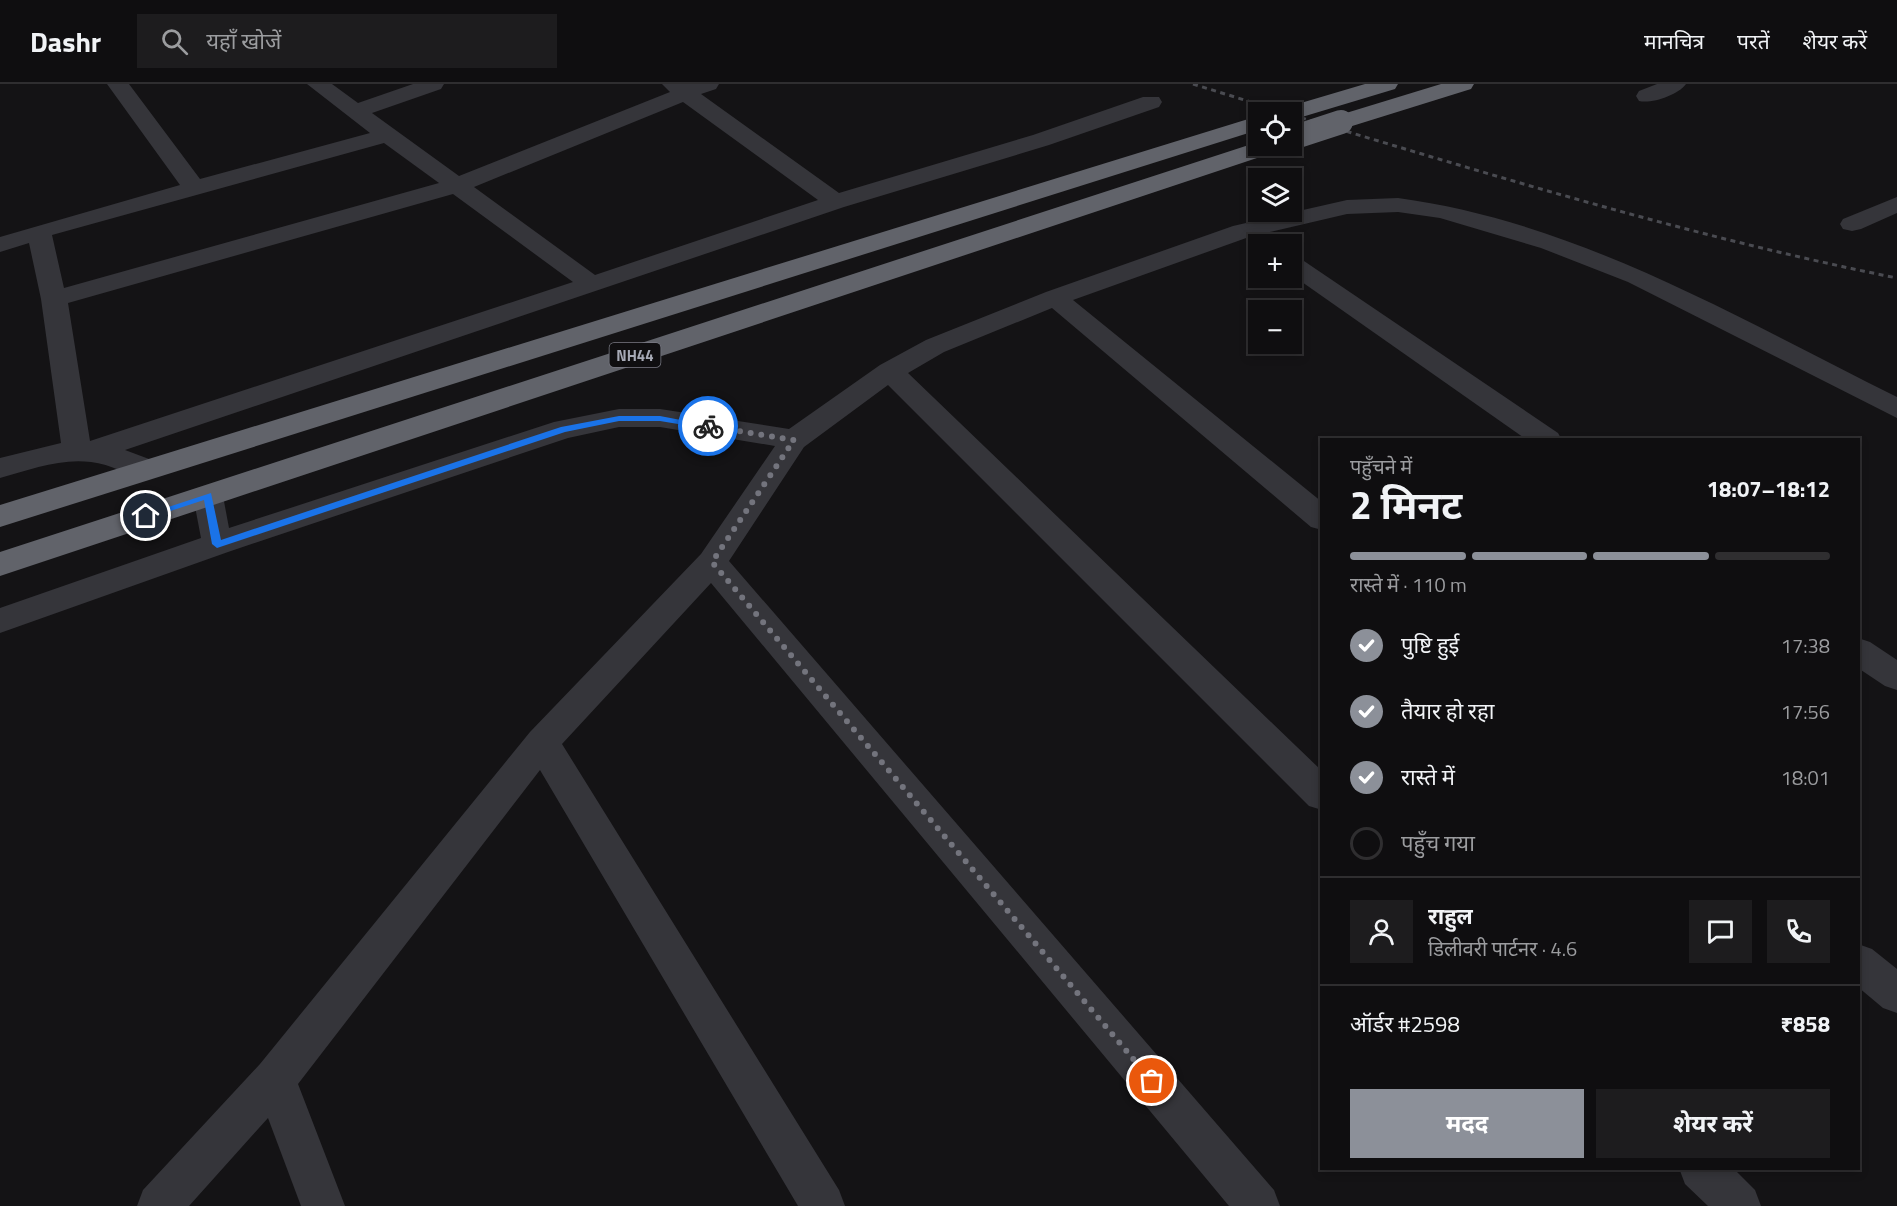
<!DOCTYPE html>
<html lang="hi">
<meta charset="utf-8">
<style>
body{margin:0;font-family:"Titillium Web","Noto Sans Devanagari",sans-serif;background:#1d1c1e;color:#f1f3f6;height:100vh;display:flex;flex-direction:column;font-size:22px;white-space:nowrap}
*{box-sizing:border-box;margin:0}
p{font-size:20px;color:#9b9c9f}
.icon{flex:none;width:33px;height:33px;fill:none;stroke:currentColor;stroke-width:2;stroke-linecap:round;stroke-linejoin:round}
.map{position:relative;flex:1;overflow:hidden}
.sheet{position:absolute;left:1320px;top:354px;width:540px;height:732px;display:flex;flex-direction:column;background:#0f0e10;border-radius:0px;box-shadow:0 3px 9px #0003,0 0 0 2px #2f2e30}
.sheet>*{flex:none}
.controls{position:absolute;left:1248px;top:18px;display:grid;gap:12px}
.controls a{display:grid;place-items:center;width:54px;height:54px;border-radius:0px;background:#0f0e10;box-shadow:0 3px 9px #0003,0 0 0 2px #2f2e30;font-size:30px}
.pin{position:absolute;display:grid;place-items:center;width:51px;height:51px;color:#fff;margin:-26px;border:3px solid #fff;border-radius:50%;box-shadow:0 2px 6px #0007}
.courier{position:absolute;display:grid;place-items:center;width:60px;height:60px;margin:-30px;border:4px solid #1a73e8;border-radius:50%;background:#fff;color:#222;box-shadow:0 2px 8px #0007}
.overview em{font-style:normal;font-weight:700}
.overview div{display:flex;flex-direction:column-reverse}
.overview{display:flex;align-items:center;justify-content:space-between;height:102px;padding:0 30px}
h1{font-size:39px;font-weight:700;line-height:45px}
.bar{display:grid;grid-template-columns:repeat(4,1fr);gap:9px 6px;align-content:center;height:72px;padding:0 30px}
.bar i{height:8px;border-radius:4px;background:#2f2e30}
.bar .selected{background:#8c9099}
.bar p{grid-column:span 4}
.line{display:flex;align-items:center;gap:15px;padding:0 30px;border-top:2px solid #2f2e30}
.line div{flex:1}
.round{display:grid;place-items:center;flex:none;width:63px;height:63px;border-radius:0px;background:#1d1c1e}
ol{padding:0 30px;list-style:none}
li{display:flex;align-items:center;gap:18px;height:66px}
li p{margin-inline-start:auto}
li .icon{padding:6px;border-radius:50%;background:#8c9099;color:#fff;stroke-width:4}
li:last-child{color:#9b9c9f}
li i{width:33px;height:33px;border:3px solid #2f2e30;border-radius:50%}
.action{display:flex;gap:12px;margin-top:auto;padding:12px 30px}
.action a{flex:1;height:69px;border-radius:0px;background:#8c9099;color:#fff;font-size:24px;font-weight:700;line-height:69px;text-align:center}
.action a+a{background:#1d1c1e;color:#f1f3f6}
header{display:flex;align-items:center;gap:36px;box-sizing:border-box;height:84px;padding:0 30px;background:#0f0e10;border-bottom:2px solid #2f2e30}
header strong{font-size:28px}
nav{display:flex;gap:33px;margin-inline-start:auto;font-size:21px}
.search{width:420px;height:54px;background:#1d1c1e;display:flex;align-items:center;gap:15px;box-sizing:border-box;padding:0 21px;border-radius:0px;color:#9b9c9f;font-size:22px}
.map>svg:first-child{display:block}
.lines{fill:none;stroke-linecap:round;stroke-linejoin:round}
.minor{fill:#35353a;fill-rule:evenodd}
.highway{fill:#61636a;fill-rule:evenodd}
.rail{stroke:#4a4b51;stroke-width:3;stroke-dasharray:5 4.5;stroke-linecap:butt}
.highway-bridge{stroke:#61636a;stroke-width:24}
.route{fill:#1a73e8}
.done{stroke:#73747d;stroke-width:6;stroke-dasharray:0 10.8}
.labels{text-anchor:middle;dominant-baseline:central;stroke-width:5;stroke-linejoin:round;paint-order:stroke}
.shield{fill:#0f0e10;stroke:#797a84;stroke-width:1.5}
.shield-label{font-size:15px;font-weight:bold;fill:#a6a9b5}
</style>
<header>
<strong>Dashr</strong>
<div class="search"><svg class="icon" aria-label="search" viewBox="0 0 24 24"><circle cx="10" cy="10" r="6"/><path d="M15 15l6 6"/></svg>यहाँ खोजें</div>
<nav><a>मानचित्र</a><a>परतें</a><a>शेयर करें</a></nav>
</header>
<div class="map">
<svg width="1897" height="1122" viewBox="0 0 1897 1122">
<rect width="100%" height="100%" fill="#141315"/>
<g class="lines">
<g class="minor">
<path d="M107,0H129L200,95L370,49L307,0H332L358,19L413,0H444L441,5L372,29L459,92L670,8L662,0H719L716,5L701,10L839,109L1033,51L1143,13H1159L1162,18L1159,23L1049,61L844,123L125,366L157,378L162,385L157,392C135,398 114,380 91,378C60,374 29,386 0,394V374L61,359L41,215L29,159L0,168V153L180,101ZM683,18L818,116L595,191L474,103ZM384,59L439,99L64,204L52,151ZM453,110L573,198L90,357L68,219Z"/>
<path d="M1657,0H1686C1678,11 1652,20 1639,17L1636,12L1639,7Z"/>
<path d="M1897,113V129L1861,145L1852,147L1843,145L1840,140L1843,135Z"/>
<path d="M1398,114C1577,138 1738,234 1897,313V334L1628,198L1541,164L1440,134L1398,128L1347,130L1249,153L1073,216L1322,418V446L1311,443L1052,224L944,268L908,289L1322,687V726L1309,722L888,301L804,363L729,477L1274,1106L1280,1122H1229L711,499L562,660L839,1106L845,1122H798L540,686L298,1000L345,1122H301L268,1034L189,1122H137L143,1106L260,980L530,648L701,470L775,362L660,343H619L568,354L228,468L0,549V524L201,454L193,412L197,405L208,401L219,405L223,412L229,444L554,338L619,325H660L789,345L880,281L926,256L1046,208L1233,142L1347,116Z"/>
<path d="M1292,172L1301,175L1558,349L1562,356H1527L1292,191Z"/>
<path d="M1858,554L1870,558L1897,576V606L1885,602L1858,584Z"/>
<path d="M1858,860L1872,865L1897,885V929L1883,924L1858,903Z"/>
<path d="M1679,1084H1733L1755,1106L1761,1122H1708L1685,1100Z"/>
</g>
<g class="highway">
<path d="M1365,0H1398L1395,5L1292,36V28H1281L1284,24Z"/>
<path d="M1441,0H1474L1471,5L1349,43H1333L1330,38L1333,33Z"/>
<path d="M1258,32V46L0,443V421Z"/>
<path d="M1258,58V62H1281L1278,67L0,492V468Z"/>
</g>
<g class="rail">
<path d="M1193,0L1283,28"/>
<path d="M1292,31C1492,91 1692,153 1897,194"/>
</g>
<path class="highway-bridge" d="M1292,54L1341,38"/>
</g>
<path class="route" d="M619,332H660L712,342L708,345L660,337H619L565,348L217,464L212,460L204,416L146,435L141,432L211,409L221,456L561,343Z"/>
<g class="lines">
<path class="done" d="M708,342L794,356L712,478L1152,997"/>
</g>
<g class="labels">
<rect class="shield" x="609.5" y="259" width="51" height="24" rx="4.5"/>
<g class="shield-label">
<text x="635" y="271">NH44</text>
</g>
</g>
</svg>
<div class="controls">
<a><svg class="icon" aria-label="locate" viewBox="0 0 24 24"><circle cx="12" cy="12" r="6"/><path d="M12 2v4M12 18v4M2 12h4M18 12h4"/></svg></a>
<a><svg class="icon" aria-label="layers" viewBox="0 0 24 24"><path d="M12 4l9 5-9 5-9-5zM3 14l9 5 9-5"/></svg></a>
<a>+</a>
<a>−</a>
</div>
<div class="pin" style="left:1152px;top:997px;background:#ea580c"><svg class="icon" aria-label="bag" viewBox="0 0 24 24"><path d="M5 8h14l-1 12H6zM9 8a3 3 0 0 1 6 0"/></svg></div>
<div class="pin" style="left:146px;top:432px;background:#1f2937"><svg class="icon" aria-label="home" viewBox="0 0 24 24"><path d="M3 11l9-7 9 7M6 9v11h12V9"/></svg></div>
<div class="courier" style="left:708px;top:342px"><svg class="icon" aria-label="bike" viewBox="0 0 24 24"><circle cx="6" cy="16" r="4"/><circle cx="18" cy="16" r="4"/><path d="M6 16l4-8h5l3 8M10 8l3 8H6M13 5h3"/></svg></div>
<section class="sheet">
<div class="overview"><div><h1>2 मिनट</h1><p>पहुँचने में</p></div><em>18:07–18:12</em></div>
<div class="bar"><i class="selected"></i><i class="selected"></i><i class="selected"></i><i></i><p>रास्ते में · 110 m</p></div>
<ol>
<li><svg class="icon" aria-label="check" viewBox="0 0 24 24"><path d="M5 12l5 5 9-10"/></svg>पुष्टि हुई<p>17:38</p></li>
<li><svg class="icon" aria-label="check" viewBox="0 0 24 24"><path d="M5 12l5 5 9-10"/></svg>तैयार हो रहा<p>17:56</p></li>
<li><svg class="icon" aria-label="check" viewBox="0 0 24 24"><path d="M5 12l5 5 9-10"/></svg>रास्ते में<p>18:01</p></li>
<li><i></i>पहुँच गया</li>
</ol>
<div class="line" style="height:108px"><a class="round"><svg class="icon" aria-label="person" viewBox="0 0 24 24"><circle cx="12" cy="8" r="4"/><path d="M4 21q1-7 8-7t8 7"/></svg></a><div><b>राहुल</b><p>डिलीवरी पार्टनर · 4.6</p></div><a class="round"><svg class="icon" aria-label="chat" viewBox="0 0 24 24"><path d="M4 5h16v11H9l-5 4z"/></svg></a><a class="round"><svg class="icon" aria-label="phone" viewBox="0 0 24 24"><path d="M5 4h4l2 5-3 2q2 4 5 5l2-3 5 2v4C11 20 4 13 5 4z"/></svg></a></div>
<div class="line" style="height:78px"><div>ऑर्डर #2598</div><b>₹858</b></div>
<div class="action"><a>मदद</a><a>शेयर करें</a></div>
</section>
</div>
